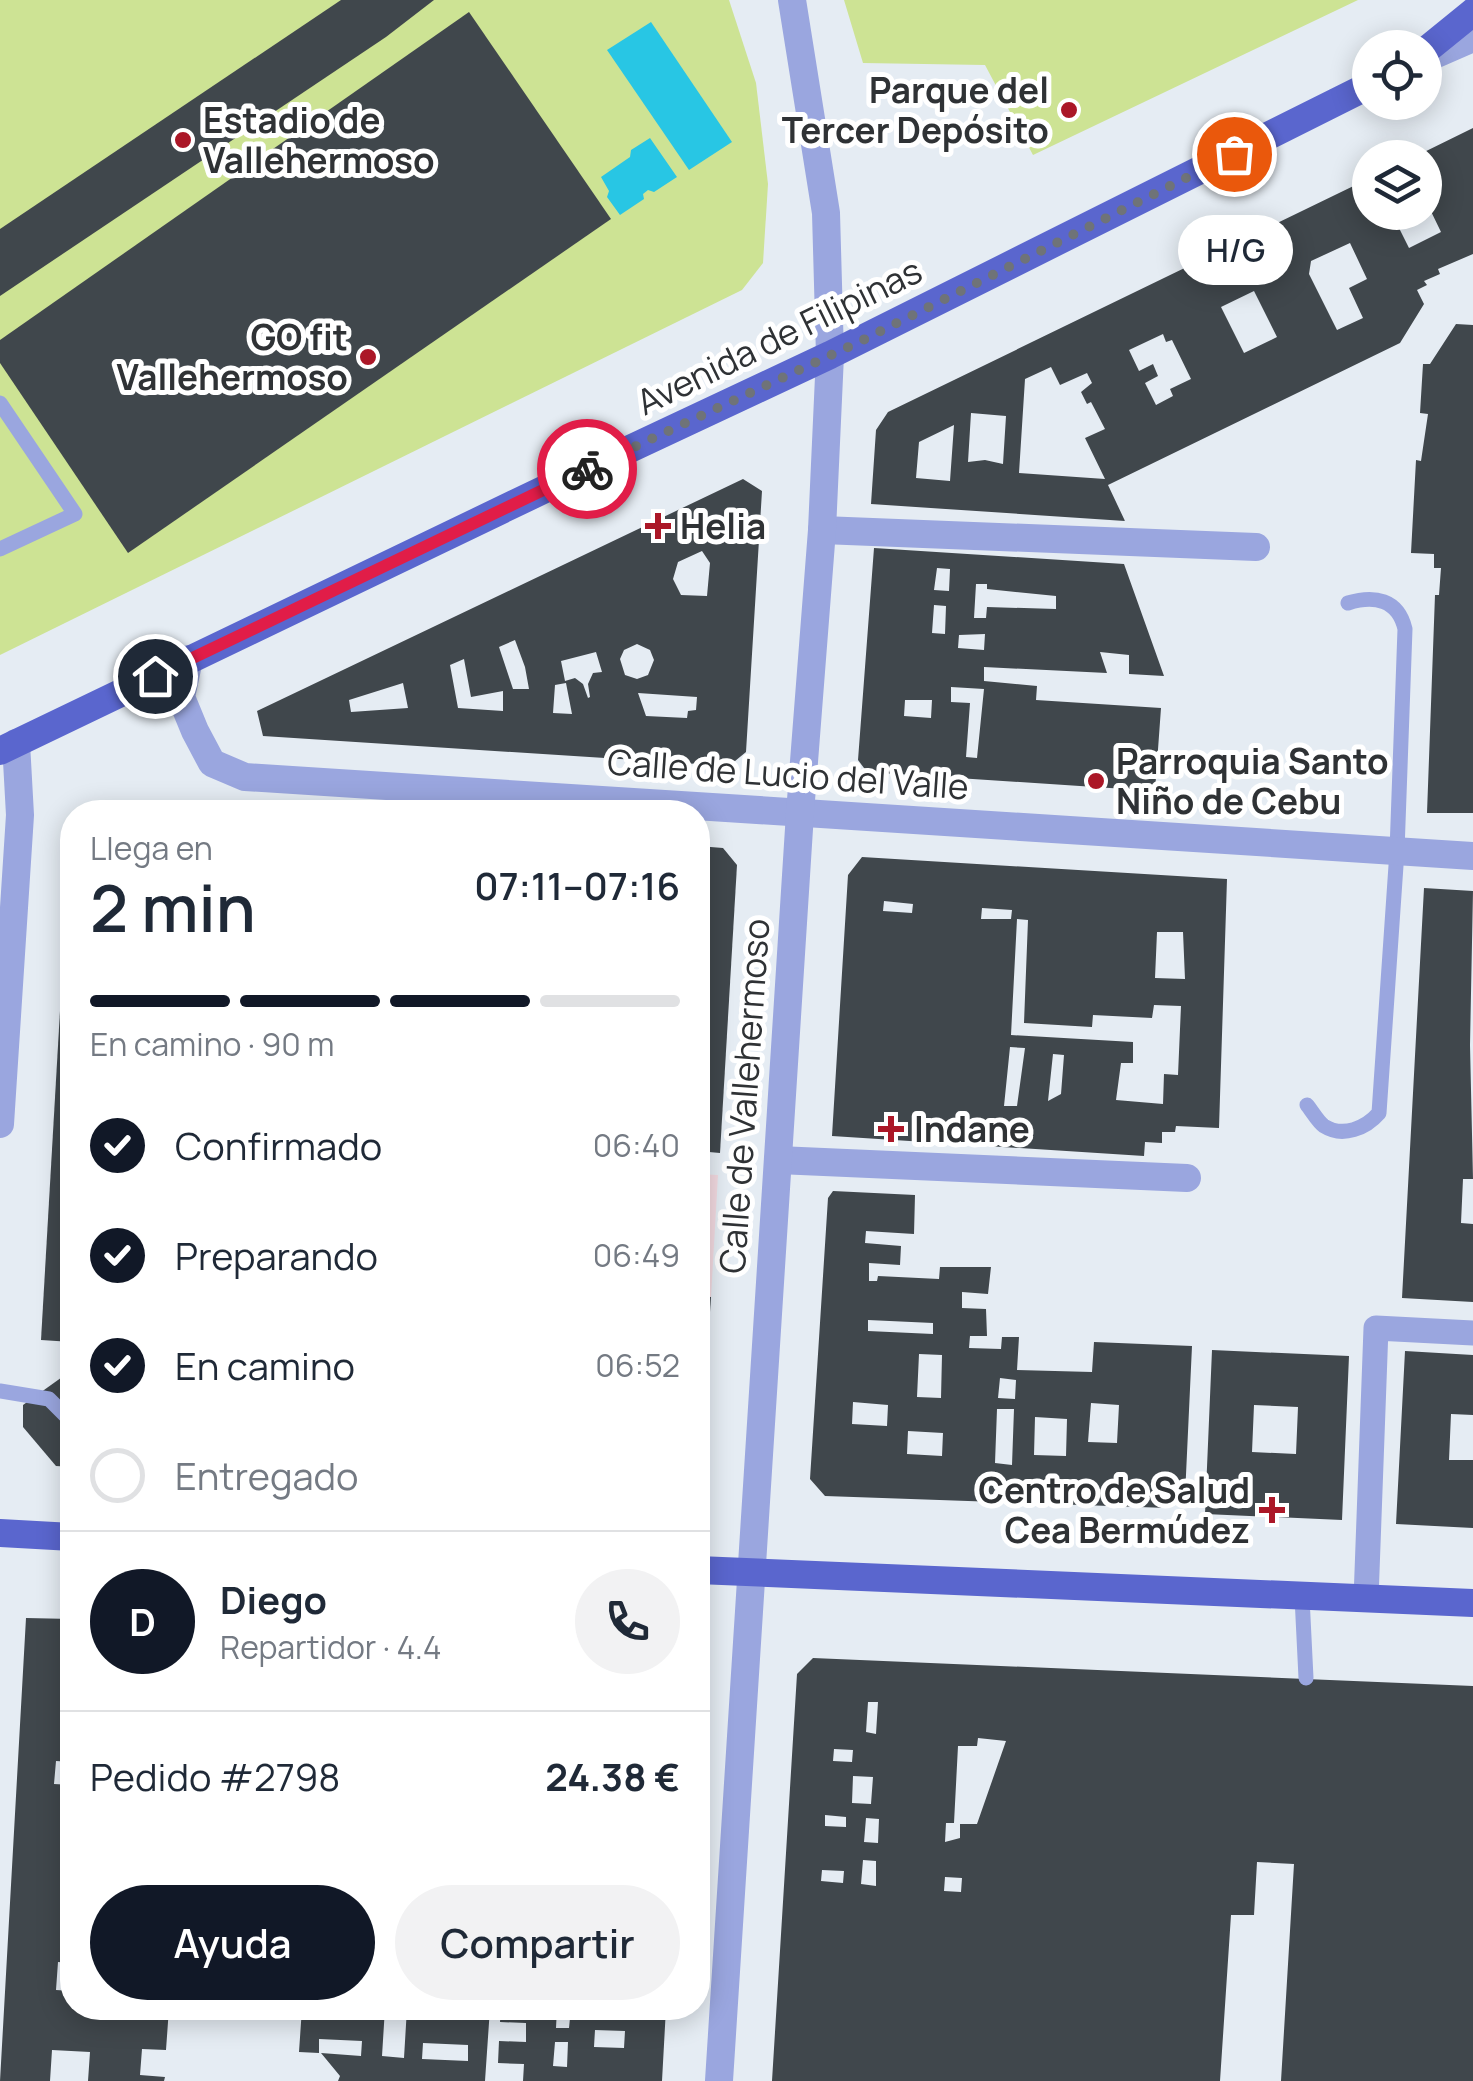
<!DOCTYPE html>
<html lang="es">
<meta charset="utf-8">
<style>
body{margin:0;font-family:Manrope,sans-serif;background:#f2f2f3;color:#1f2937;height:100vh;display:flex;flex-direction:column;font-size:38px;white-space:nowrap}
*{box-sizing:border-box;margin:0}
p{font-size:32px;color:#747a83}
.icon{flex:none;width:55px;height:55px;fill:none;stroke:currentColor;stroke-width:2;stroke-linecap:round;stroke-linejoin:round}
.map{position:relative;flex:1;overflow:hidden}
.sheet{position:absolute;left:60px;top:800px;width:650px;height:1220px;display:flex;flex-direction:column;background:#fff;border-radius:40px;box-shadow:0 5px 25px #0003}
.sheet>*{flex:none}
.buttons{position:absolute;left:1352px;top:30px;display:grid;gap:20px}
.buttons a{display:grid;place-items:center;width:90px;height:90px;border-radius:50%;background:#fff;box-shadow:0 5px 25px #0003;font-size:50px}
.pin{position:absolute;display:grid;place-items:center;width:85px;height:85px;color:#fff;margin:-42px;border:5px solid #fff;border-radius:50%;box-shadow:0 2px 10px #0007}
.courier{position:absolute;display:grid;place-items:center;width:100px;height:100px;margin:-50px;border:8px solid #e11d48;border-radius:50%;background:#fff;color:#222;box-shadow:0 2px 12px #0007}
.bubble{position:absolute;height:70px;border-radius:35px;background:#fff;box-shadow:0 5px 25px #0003;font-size:32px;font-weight:600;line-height:70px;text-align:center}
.head em{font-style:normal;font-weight:600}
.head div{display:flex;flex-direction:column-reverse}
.head{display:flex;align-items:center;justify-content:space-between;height:170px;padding:0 30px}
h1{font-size:65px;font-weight:600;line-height:75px}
.bar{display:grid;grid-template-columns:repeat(4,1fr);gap:15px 10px;align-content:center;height:120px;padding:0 30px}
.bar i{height:12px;border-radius:8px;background:#e0e1e3}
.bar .current{background:#111827}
.bar p{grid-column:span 4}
.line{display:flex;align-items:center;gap:25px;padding:0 30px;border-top:2px solid #e0e1e3}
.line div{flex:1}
.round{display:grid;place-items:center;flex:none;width:105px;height:105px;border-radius:52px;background:#f2f2f3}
ol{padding:0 30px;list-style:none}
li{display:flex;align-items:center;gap:30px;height:110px}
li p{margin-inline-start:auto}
li .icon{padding:10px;border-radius:50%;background:#111827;color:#fff;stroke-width:4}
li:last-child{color:#747a83}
li i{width:55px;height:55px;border:5px solid #e0e1e3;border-radius:50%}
.primary-button{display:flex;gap:20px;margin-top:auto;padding:20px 30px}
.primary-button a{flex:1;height:115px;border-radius:60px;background:#111827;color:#fff;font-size:40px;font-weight:600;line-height:115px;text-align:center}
.primary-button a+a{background:#f2f2f3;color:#1f2937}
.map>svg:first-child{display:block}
.education{fill:#f3dae1}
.green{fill:#cde394}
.water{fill:#28c6e4}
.building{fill:#40474c;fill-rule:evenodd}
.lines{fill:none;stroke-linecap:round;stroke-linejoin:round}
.service{stroke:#9aa6df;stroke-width:15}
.pedestrian{stroke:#9aa6df;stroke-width:25}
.minor{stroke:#9aa6df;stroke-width:28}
.tertiary{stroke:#9aa6df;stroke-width:28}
.primary{stroke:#5a66ce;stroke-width:28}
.done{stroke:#6f7378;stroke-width:10;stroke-dasharray:0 18}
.route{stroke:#e11d48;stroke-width:12}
.poi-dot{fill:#ab1727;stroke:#fff;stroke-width:4}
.labels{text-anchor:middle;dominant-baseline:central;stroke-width:10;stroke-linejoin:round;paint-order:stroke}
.poi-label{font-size:35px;font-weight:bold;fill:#2f3235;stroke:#fff;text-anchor:start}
.street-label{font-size:35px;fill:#2f3235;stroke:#fff}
</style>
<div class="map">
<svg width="1473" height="2081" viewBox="0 0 1473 2081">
<rect width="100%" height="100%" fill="#e5ecf3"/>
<path class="education" d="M698,1174L718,1175L711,1297L698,1296Z"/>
<g class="green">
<path d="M0,0H729L756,83L768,184L763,263L742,290L0,655Z"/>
<path d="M844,0H1358L1033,155L985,65L863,63Z"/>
</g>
<g class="water">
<path d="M651,22L732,142L689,170L607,50Z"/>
<path d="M650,138L677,177L654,192L648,190L643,194L644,199L620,215L607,197L609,191L601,177L630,157L631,150Z"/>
</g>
<g class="building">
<path d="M341,0H434L386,37L0,296V229Z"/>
<path d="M469,12L611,219L128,553L0,363V340Z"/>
<path d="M1473,128V254L1438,269L1440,274L1424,281L1427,285L1417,290L1424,304L1400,343L1108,485L1125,521L871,504L876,430L888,412L1370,178V212H1401L1393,216L1409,248L1441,232L1425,199V158H1412ZM1350,243L1367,279L1349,288L1363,318L1337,330L1309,274L1311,261ZM1254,291L1277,337L1244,353L1221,307ZM1163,334L1166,342L1172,340L1191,379L1170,389L1173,396L1156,405L1145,383L1158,376L1153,364L1139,371L1129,350ZM1051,367L1060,385L1087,373L1092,383L1081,392L1087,404L1091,402L1105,429L1085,438L1105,479L1019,473L1025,379ZM971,413L1006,416L1003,464L985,460L968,462ZM954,425L950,481L916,478L919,442Z"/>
<path d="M1456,324L1473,325V813H1427L1435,595H1439L1441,568H1434V554L1411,553L1416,460L1421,461L1428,414L1420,413L1423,364H1430Z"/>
<path d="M743,479L762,491L746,752L729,766L263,736L257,711ZM702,551L710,563L707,596L681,595L673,579L678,562ZM515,640L525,667L529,689H513L499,647ZM637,644L650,650L654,660L648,675L637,679L625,675L620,659L624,650ZM596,652L602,672L593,673L588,684L590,697L588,698L583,684L575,678L565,681L561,661ZM464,659L471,697L503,691V711L458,708L450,665ZM403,683L408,708L351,712L349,700ZM566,683L572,714L553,713L555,685ZM638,693L697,697L696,710L688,711L687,718L646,716Z"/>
<path d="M874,548L1124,564L1164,676L1129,674V655L1100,652L1107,673L984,667V681L1037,686L1036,700L1161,708L1155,791L867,772L858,760ZM937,568L950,569L949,591L934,590ZM976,584H987V589L1056,596V609L987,607L986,618H974ZM934,605L946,606L945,634L932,633ZM985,634L984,650L958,648L959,635ZM951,687L984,689L977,758L966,757L970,703L951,702ZM905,700H932L931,718L904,716Z"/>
<path d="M70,838H72V1342L41,1340Z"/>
<path d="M698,846L723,848L737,865L720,1153L698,1151Z"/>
<path d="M862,857L1227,879L1219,1128L1176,1126L1175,1132H1162V1143L1145,1142L1144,1156L832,1136L848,875ZM884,901L913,904L912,913L883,911ZM982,908L1012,910L1011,919H981ZM1017,919L1028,920L1024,1023L1092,1027L1093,1015L1152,1018L1154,1005L1181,1006L1178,1075L1164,1074L1163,1104L1116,1100L1121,1063H1133V1042L1011,1035ZM1157,932H1183L1185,979L1155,978ZM1010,1047L1025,1048L1017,1106H1004ZM1053,1054L1064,1055L1061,1094L1048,1101Z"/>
<path d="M1424,888L1473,891L1470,1045L1473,1179H1463L1461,1223L1473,1224V1302L1402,1298Z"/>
<path d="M833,1191L915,1195L914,1234L866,1231L865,1243L901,1246L900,1265L869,1263V1281H877L878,1276L939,1279L940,1267H991L988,1294L962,1292V1308L986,1309L987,1336H970L969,1348L1001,1349L1002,1337H1019L1017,1370L1092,1372L1094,1342L1192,1346L1185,1496L1168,1508L825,1496L810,1479L828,1198ZM868,1320L933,1323V1334L868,1331ZM919,1354L942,1355L941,1398L917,1397ZM1000,1378L1016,1380L1015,1399L998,1398ZM853,1402L888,1405L887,1426L852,1424ZM1091,1403L1119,1405L1117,1443L1088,1442ZM997,1409H1014L1012,1465L995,1463ZM1035,1417L1067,1419L1066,1456L1034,1455ZM908,1431L943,1433L942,1456L907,1454Z"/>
<path d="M698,1296L711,1297L700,1463H698Z"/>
<path d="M1212,1350L1349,1356L1342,1520L1205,1514ZM1254,1405L1298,1407L1296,1454L1252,1452Z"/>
<path d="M1405,1351L1473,1355V1415L1451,1414L1449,1460H1473V1528L1396,1524Z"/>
<path d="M72,1370V1467L56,1466L23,1427V1405Z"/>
<path d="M26,1618L72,1619V1762L56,1761L54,1784L72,1785V1806H64V1809H72V1895H66L64,1919L72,1920V1963L58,1962L56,1990L72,1991V2008H169L166,2050L142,2049L140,2075L165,2077L164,2081H88L90,2052L52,2050L50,2081H0Z"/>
<path d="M813,1658L1473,1686V2081H1281L1294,1864L1257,1862L1254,1915H1231L1220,2081H772L797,1674ZM868,1702H878L876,1734L866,1732ZM978,1738L1006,1741L977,1824H960V1838L945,1842L946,1823H954L958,1746H977ZM834,1749L853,1750L852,1762L833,1761ZM853,1776L873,1777L871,1804L852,1803ZM825,1815L846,1817V1827L825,1826ZM866,1818L879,1819L878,1843L864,1842ZM863,1860L876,1861V1886L861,1884ZM822,1870L844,1871L843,1883L821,1881ZM945,1877L962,1878L961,1892L944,1891Z"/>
<path d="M302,2008H385L382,2056L404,2058L407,2008H490L485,2081H338L340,2076L321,2053L361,2056L362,2041L319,2039V2053L299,2052ZM423,2043L468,2045V2061L422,2059Z"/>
<path d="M501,2008H557L556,2028H569L571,2008H666L662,2081H523L524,2064L498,2063L499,2041L526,2042V2023L500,2022ZM595,2030L625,2031L624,2048L594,2047ZM555,2042H568L567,2067L553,2066Z"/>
</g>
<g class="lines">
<g class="service">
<path d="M0,403L75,514L0,549"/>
<path d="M1307,1105C1312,1111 1318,1122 1324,1126C1343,1138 1366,1128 1379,1113L1397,851L1405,629C1398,599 1374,595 1348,603"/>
<path d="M0,1391L49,1399L72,1422"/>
<path d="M1302,1597L1306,1678"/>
</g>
<path class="pedestrian" d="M1366,1599L1376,1328L1473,1333"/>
<g class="minor">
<path d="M822,530L1256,547"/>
<path d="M189,659L181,697L195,731L212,763L245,777L1473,856"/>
<path d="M0,1124L20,815L16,743"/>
<path d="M778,1160L1187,1178"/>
</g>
<g class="tertiary">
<path d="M1425,59L1473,38"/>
<path d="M719,2081L800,813L822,530L830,355L826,213L792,0"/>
</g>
<g class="primary">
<path d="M1425,51L1473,12"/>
<path d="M0,751L568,478L830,355L1370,85"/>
<path d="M0,1533L72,1537"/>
<path d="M698,1570L1473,1603"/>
</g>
</g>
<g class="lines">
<path class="done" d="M587,469L859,342L1234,154"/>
<path class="route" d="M155,676L587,469"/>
</g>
<g class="poi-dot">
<circle cx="1069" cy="110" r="10"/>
<circle cx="183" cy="140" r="10"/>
<circle cx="368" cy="357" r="10"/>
<path d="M653 511h10v10h10v10h-10v10h-10v-10h-10v-10h10z"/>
<circle cx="1096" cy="781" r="10"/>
<path d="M886 1114h10v10h10v10h-10v10h-10v-10h-10v-10h10z"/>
<path d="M1267 1495h10v10h10v10h-10v10h-10v-10h-10v-10h10z"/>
</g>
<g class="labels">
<g class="poi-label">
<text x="1049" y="90" text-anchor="end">Parque del<tspan x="1049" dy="40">Tercer Depósito</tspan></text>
<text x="203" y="120">Estadio de<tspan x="203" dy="40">Vallehermoso</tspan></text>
<text x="348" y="337" text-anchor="end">GO fit<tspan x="348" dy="40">Vallehermoso</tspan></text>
<text x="680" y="526">Helia</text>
<text x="1116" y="761">Parroquia Santo<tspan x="1116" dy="40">Niño de Cebu</tspan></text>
<text x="914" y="1129">Indane</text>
<text x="1250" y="1490" text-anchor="end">Centro de Salud<tspan x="1250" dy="40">Cea Bermúdez</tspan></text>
</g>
<g class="street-label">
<text transform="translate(779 336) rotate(-26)">Avenida de Filipinas</text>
<text transform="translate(788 774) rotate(4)">Calle de Lucio del Valle</text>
<text transform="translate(744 1096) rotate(-86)">Calle de Vallehermoso</text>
</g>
</g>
</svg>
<div class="buttons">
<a><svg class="icon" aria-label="locate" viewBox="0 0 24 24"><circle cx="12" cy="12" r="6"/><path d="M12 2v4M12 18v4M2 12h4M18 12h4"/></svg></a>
<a><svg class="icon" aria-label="layers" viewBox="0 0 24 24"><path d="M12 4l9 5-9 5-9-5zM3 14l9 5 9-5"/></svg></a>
</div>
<div class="pin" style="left:1234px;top:154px;background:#ea580c"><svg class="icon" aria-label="bag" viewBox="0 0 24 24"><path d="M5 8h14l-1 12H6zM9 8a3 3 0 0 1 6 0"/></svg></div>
<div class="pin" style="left:155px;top:676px;background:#1f2937"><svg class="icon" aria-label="home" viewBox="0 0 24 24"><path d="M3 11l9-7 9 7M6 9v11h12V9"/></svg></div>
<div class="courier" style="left:587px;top:469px"><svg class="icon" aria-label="bike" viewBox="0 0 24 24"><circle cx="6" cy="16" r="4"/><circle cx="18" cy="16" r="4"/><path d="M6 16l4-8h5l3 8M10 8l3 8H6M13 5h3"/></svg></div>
<div class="bubble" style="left:1178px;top:215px;width:115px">H/G</div>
<section class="sheet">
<div class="head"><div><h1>2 min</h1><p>Llega en</p></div><em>07:11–07:16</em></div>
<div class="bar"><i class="current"></i><i class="current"></i><i class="current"></i><i></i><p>En camino · 90 m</p></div>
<ol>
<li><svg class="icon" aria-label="check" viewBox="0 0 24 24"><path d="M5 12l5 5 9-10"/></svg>Confirmado<p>06:40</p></li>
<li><svg class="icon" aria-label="check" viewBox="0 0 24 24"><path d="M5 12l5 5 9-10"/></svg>Preparando<p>06:49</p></li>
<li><svg class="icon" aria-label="check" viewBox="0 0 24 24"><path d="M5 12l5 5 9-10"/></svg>En camino<p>06:52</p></li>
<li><i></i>Entregado</li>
</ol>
<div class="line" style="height:180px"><b class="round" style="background:#111827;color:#fff">D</b><div><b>Diego</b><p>Repartidor · 4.4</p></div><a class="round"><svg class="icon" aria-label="phone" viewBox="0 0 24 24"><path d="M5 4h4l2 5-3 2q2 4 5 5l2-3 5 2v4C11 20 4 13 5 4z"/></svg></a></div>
<div class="line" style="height:130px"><div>Pedido #2798</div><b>24.38 €</b></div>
<div class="primary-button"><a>Ayuda</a><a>Compartir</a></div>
</section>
</div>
